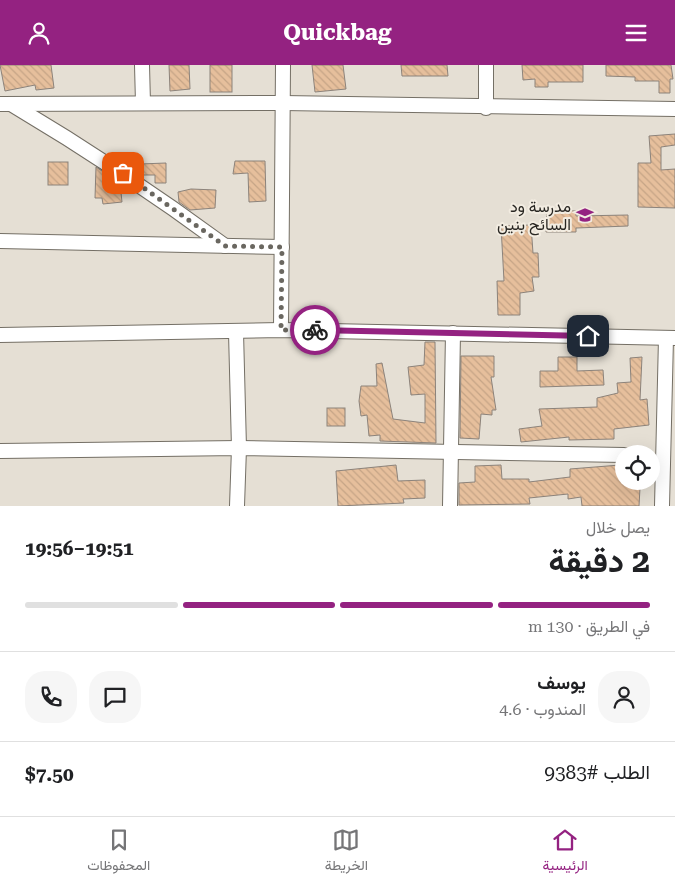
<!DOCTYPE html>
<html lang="ar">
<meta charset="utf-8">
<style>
body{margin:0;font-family:"Roboto Serif",Vazirmatn,serif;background:#f6f6f6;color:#202124;direction:rtl;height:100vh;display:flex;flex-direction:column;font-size:19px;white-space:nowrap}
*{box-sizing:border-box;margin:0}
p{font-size:16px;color:#757577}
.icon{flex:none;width:28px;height:28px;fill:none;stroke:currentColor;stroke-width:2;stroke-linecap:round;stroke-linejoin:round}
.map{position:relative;height:441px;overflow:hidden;direction:ltr}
.drawer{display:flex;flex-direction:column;background:#fff;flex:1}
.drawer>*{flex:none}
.buttons{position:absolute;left:615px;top:380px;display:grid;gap:10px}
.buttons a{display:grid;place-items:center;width:45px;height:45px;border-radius:50%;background:#fff;box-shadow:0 5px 20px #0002;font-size:25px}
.pin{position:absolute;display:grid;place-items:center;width:42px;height:42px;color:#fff;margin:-21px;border-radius:10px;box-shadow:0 2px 8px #0006}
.courier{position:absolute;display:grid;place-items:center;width:50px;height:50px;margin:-25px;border:4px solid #942281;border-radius:50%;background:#fff;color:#222;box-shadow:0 1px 6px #0007}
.headline em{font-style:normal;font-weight:700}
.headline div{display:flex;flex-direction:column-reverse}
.headline{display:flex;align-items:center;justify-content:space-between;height:85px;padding:0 25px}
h1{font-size:32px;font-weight:700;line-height:38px}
.bar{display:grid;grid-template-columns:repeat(4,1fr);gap:8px 5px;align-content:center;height:60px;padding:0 25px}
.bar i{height:6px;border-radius:4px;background:#e0e0e0}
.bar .current{background:#942281}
.bar p{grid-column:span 4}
.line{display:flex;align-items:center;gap:12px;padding:0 25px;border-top:1px solid #e0e0e0}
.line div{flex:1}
.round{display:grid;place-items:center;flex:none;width:52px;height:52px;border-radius:20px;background:#f6f6f6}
header{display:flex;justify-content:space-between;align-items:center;height:65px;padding:0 25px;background:#942281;color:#fff;font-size:22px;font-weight:700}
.dock{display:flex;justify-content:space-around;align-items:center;height:70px;border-top:1px solid #e0e0e0;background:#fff;font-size:14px;color:#757577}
.dock a{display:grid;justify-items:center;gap:2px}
.dock .current{color:#942281}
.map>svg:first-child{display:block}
.building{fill:url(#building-back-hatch);stroke:#8c837b}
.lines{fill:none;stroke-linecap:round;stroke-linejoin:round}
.minor-casing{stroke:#746f65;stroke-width:16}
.minor{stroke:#fff;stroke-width:14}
.done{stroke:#6a6760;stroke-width:5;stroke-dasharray:0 9}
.route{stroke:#942281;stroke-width:6}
.labels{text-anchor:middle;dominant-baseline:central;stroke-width:4;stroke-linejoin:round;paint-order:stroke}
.poi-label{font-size:16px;fill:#282622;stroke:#f2ece1;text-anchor:end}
</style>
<header><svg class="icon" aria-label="menu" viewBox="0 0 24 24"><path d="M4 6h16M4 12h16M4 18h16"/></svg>Quickbag<svg class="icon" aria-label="person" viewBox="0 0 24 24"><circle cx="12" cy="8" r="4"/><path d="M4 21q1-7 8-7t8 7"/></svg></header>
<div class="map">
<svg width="675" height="441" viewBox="0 0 675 441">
<defs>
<pattern id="building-back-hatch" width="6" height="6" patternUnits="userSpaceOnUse" patternTransform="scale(1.25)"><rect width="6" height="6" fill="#e6bf9c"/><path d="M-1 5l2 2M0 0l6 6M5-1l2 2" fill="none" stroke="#c5a486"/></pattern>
</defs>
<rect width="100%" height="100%" fill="#e5dfd4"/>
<g class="building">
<path d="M0,0H51L54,23L36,25L35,20L5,26Z"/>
<path d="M169,0H189L190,24L170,26Z"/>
<rect x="210" y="0" width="22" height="27"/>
<path d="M312,0H343L346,24L315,27Z"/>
<path d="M401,0H447L448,11H402Z"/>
<path d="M522,0H583V17H548V22H535V14L523,15Z"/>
<path d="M606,0H671L673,14H670V28H659V16H635V12L606,11Z"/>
<path d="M675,69V80L661,82V105L675,104V143L638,142V98H651L649,71Z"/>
<path d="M121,94L140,95V99L166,98V118H155V110H140L121,98Z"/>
<path d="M235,96H265L266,136L249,137L248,108L233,109Z"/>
<rect x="48" y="97" width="20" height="23"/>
<path d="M96,102L120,118L122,137L103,139L102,133H95Z"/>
<path d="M191,124L216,125L215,143L190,145L179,137L178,127Z"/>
<path d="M547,145L576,146V151L628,150V161L576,163V167H546Z"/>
<path d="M531,160L533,188H538L539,212H532L534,226L520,228V250H498L497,216H504L501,161Z"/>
<path d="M425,277H435L436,378L380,376V370L369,371L367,350L361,351L359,336L361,321H377L376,299L382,298L393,354L425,358V329L411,330L408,302L424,300Z"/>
<path d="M461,291H494V312H491L496,345H492V350L481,349L479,374L460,373Z"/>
<path d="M558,292H577V306L603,305L604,320L540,322V306H558Z"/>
<path d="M642,292L640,335L647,334L649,360L614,364V374L569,375V372L521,377L519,364L542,361L539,344L597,342V333L618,328L617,318L631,317L630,293Z"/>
<rect x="327" y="343" width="18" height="18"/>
<path d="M396,400L398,416L425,415V433L403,434L404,438L338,441L336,406Z"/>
<path d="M501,400L502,414H529V417L570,412V404L620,400V412L624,411V416H631L632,423H640L639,441H582L581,432L568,434V429L529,433L530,439L459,440V418L475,417V401Z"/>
</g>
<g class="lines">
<g class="minor-casing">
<g id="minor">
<path d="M142,0L143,38"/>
<path d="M0,39L283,38L675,44"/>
<path d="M11,39C85,83 156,130 225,181"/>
<path d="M486,43V0"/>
<path d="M0,176L282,182"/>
<path d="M281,265L283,0"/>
<path d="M236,267L239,383L237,441"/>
<path d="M0,270L281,265L675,273"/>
<path d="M0,386L239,383L624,390"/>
<path d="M450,441L453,268"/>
<path d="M662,441L666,273"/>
</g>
</g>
<use href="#minor" class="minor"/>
</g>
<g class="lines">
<path class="done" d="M123,108L225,181L282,182L281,265H315"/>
<path class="route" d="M315,265L588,271"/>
</g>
<defs>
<g id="school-bare" transform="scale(1.35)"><path d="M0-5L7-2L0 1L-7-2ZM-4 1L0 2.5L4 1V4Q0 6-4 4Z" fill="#942281" stroke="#f2ece1" stroke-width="2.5" paint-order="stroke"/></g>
</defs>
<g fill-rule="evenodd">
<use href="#school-bare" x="585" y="150"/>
</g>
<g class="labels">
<g class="poi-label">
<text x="571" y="141">مدرسة ود<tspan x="571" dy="18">السائح بنين</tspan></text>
</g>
</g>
</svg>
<div class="buttons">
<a><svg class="icon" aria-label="locate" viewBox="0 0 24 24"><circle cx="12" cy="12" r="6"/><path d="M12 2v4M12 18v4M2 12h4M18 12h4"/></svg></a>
</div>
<div class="pin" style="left:123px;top:108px;background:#ea580c"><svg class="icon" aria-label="bag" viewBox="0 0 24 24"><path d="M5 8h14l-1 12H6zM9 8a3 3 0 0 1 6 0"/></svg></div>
<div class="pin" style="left:588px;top:271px;background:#1f2937"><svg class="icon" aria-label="home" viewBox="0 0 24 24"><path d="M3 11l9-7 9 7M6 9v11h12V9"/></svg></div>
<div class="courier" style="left:315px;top:265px"><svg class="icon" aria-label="bike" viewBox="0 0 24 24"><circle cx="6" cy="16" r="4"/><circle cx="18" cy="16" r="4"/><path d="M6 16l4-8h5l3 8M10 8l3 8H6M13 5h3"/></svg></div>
</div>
<section class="drawer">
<div class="headline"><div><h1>2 دقيقة</h1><p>يصل خلال</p></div><em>19:51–19:56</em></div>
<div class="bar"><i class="current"></i><i class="current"></i><i class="current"></i><i></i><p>في الطريق · 130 m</p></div>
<div class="line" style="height:90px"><a class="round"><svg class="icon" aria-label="person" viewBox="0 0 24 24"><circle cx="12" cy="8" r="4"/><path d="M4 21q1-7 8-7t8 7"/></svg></a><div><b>يوسف</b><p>المندوب · 4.6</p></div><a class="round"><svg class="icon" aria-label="chat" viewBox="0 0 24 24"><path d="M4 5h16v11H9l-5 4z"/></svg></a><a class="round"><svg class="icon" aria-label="phone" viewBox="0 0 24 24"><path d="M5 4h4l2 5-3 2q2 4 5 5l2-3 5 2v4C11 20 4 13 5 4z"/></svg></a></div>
<div class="line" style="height:65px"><div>الطلب #9383</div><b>$7.50</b></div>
</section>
<nav class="dock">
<a class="current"><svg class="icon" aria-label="home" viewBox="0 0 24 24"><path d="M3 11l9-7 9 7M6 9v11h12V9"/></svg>الرئيسية</a>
<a><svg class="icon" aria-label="map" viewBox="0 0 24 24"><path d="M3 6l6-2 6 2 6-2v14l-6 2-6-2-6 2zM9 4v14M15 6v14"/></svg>الخريطة</a>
<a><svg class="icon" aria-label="saved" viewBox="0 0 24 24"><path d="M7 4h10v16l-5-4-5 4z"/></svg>المحفوظات</a>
</nav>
